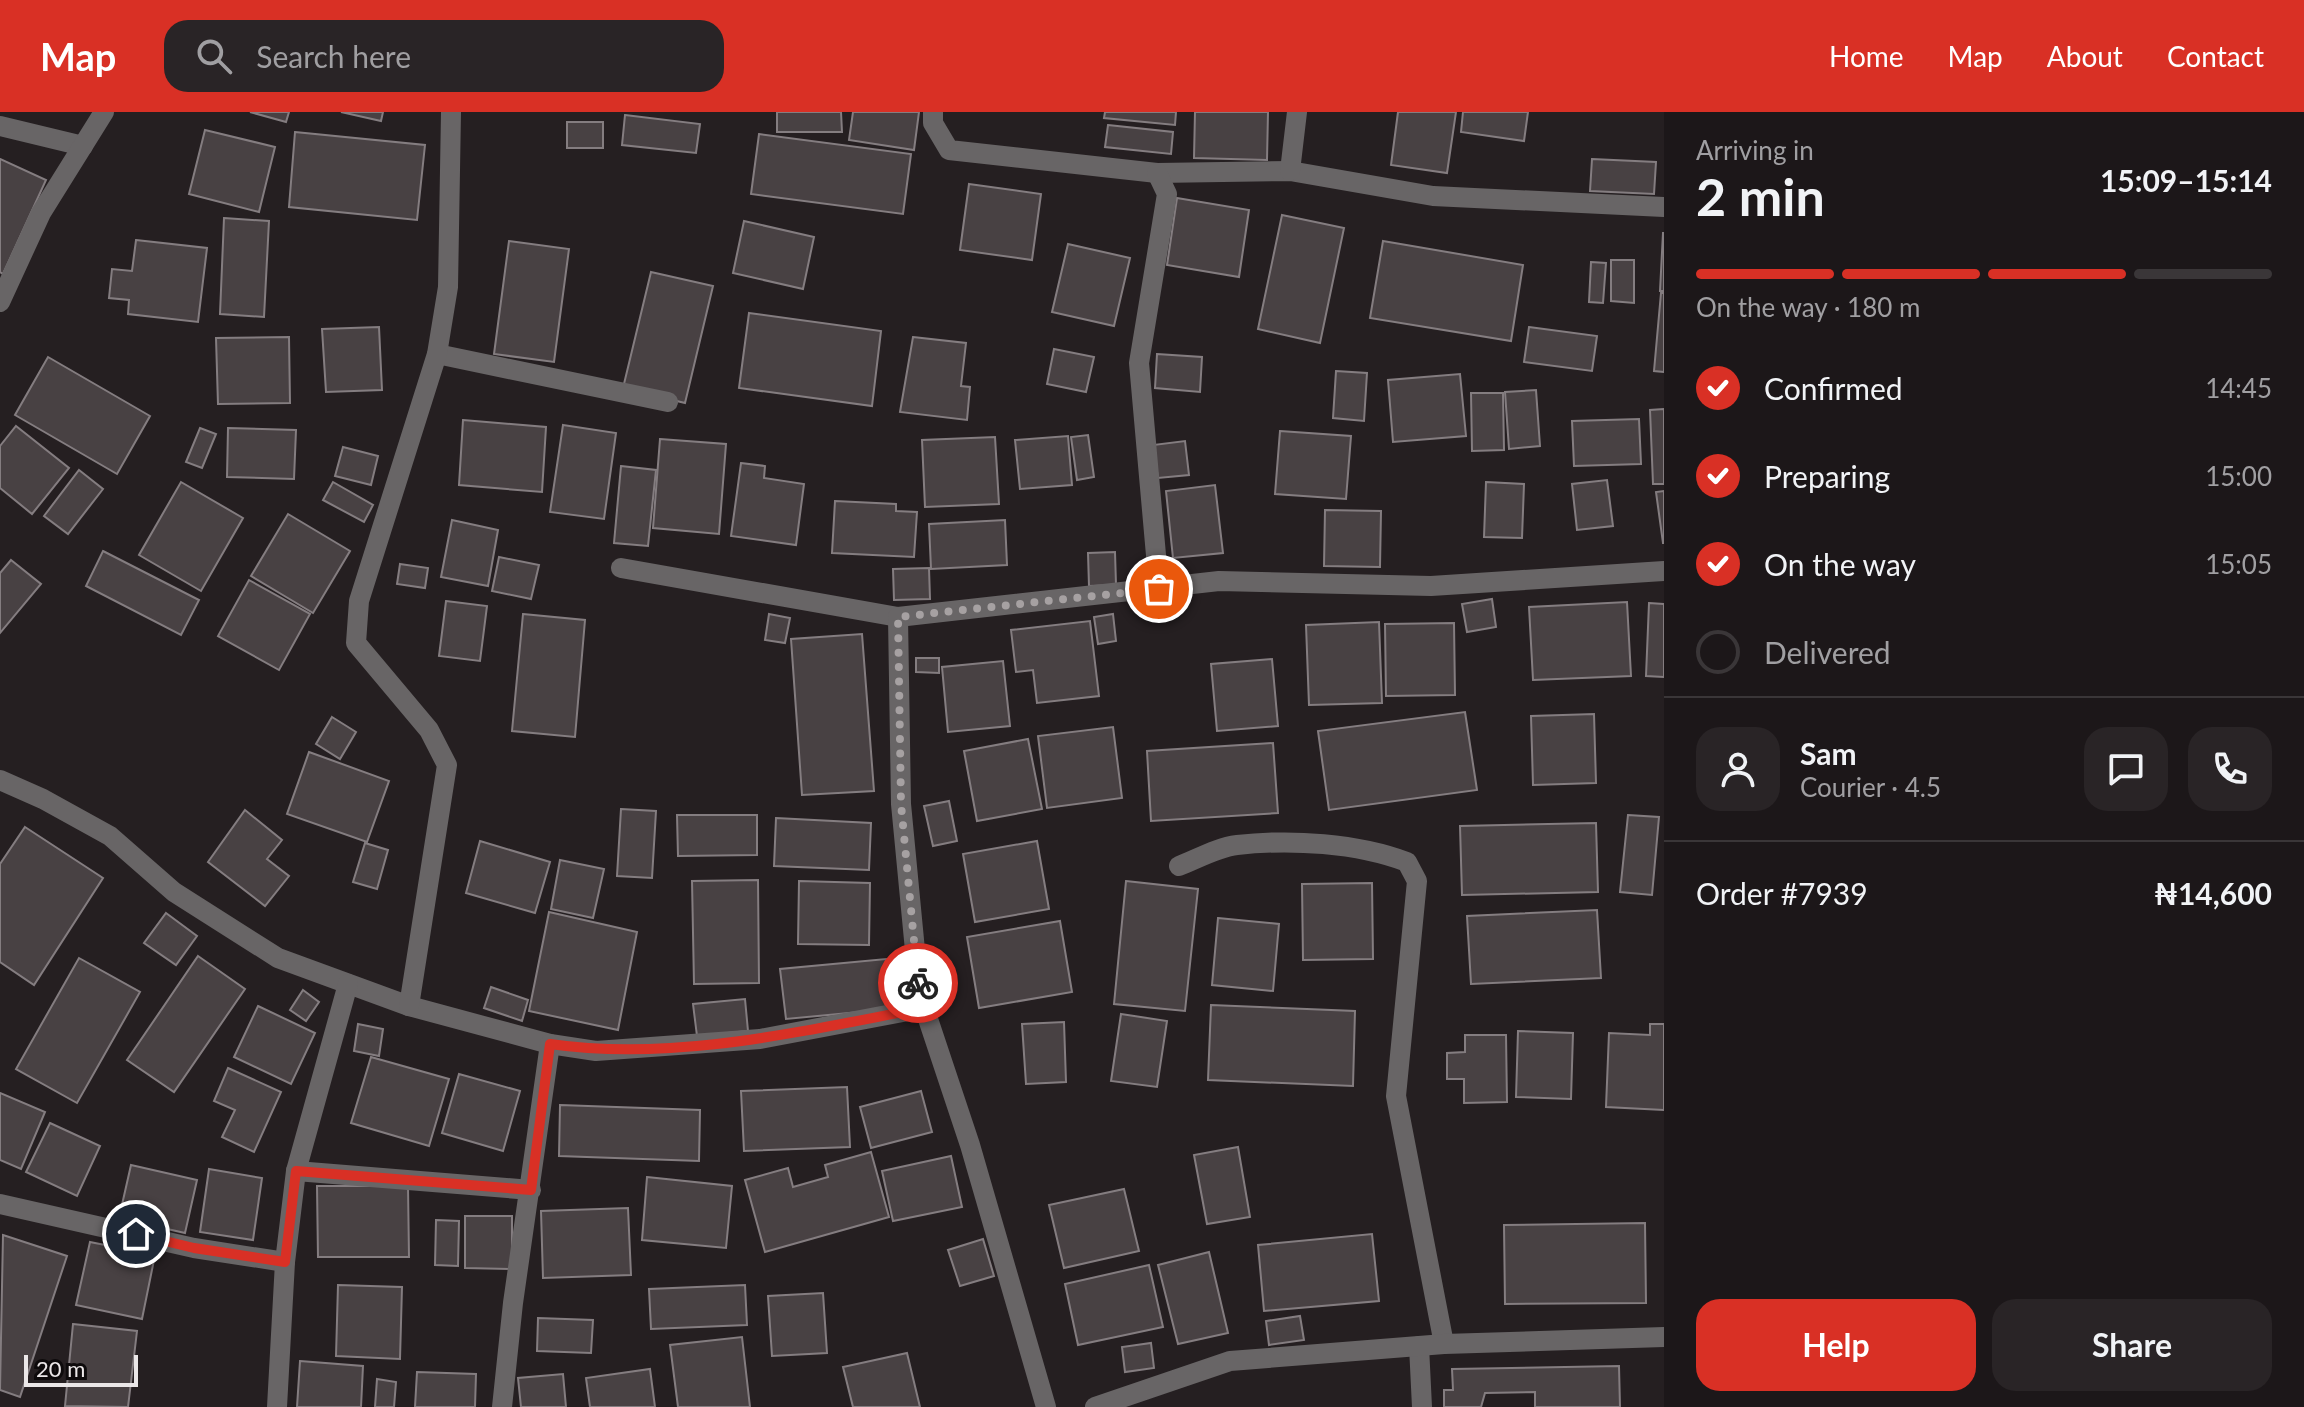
<!DOCTYPE html>
<meta charset="utf-8">
<style>
body{margin:0;font-family:Lato,sans-serif;background:#292426;color:#f1f3f6;height:100vh;display:flex;flex-direction:column;font-size:30px;white-space:nowrap}
*{box-sizing:border-box;margin:0}
p{font-size:26px;color:#a09fa2}
.icon{flex:none;width:44px;height:44px;fill:none;stroke:currentColor;stroke-width:2;stroke-linecap:round;stroke-linejoin:round}
.map{position:relative;flex:1;overflow:hidden}
.details{display:flex;flex-direction:column;background:#1c1719;width:640px}
.details>*{flex:none}
.scale{position:absolute;left:24px;bottom:20px;width:114px;box-sizing:border-box;padding-left:8px;border:4px solid #ebe7e8;border-top:0;font-size:22px;line-height:28px;white-space:nowrap;color:#ebe7e8;-webkit-text-stroke:6px #0d0a0b;paint-order:stroke}
.pin{position:absolute;display:grid;place-items:center;width:68px;height:68px;color:#fff;margin:-34px;border:4px solid #fff;border-radius:50%;box-shadow:0 2px 8px #0007}
.courier{position:absolute;display:grid;place-items:center;width:80px;height:80px;margin:-40px;border:6px solid #d93025;border-radius:50%;background:#fff;color:#222;box-shadow:0 2px 10px #0007}
.headline em{font-style:normal;font-weight:700}
.headline div{display:flex;flex-direction:column-reverse}
.headline{display:flex;align-items:center;justify-content:space-between;height:136px;padding:0 32px}
h1{font-size:52px;font-weight:700;line-height:60px}
.bar{display:grid;grid-template-columns:repeat(4,1fr);gap:12px 8px;align-content:center;height:96px;padding:0 32px}
.bar i{height:10px;border-radius:6px;background:#3a3638}
.bar .selected{background:#d93025}
.bar p{grid-column:span 4}
.line{display:flex;align-items:center;gap:20px;padding:0 32px;border-top:2px solid #3a3638}
.line div{flex:1}
.round{display:grid;place-items:center;flex:none;width:84px;height:84px;border-radius:24px;background:#292426}
ol{padding:0 32px;list-style:none}
li{display:flex;align-items:center;gap:24px;height:88px}
li p{margin-inline-start:auto}
li .icon{padding:8px;border-radius:50%;background:#d93025;color:#fff;stroke-width:4}
li:last-child{color:#a09fa2}
li i{width:44px;height:44px;border:4px solid #3a3638;border-radius:50%}
.cta{display:flex;gap:16px;margin-top:auto;padding:16px 32px}
.cta a{flex:1;height:92px;border-radius:24px;background:#d93025;color:#fff;font-size:32px;font-weight:700;line-height:92px;text-align:center}
.cta a+a{background:#292426;color:#f1f3f6}
header{display:flex;align-items:center;gap:48px;box-sizing:border-box;height:112px;padding:0 40px;background:#d93025;color:#fff}
header strong{font-size:38px}
nav{display:flex;gap:44px;margin-inline-start:auto;font-size:28px}
.search{width:560px;height:72px;background:#292426;display:flex;align-items:center;gap:20px;box-sizing:border-box;padding:0 28px;border-radius:24px;color:#a09fa2;font-size:30px}
main{display:flex;flex:1;min-height:0}
.map>svg:first-child{display:block}
.building{fill:#484143;stroke:#847d80;stroke-width:2}
.lines{fill:none;stroke-linecap:round;stroke-linejoin:round}
.minor{stroke:#686566;stroke-width:20}
.done{stroke:#a6a1a2;stroke-width:8;stroke-dasharray:0 14.4}
.route{stroke:#d93025;stroke-width:10}
</style>
<header>
<strong>Map</strong>
<div class="search"><svg class="icon" aria-label="search" viewBox="0 0 24 24"><circle cx="10" cy="10" r="6"/><path d="M15 15l6 6"/></svg>Search here</div>
<nav><a>Home</a><a>Map</a><a>About</a><a>Contact</a></nav>
</header>
<main>
<div class="map">
<svg width="1664" height="1295" viewBox="0 0 1664 1295">
<rect width="100%" height="100%" fill="#251f21"/>
<g class="building">
<path d="M250,0H289L286,10Z"/>
<path d="M341,0H383L381,9Z"/>
<path d="M777,0H841L842,20H777Z"/>
<path d="M853,0H919L914,38L849,28Z"/>
<path d="M1105,0H1176L1175,13L1104,6Z"/>
<path d="M1195,0H1268L1267,48L1194,46Z"/>
<path d="M1398,0H1456L1447,61L1391,53Z"/>
<path d="M1463,0H1528L1524,29L1461,20Z"/>
<path d="M625,3L700,12L696,41L622,33Z"/>
<rect x="567" y="10" width="36" height="26"/>
<path d="M1108,13L1173,20L1171,42L1105,35Z"/>
<path d="M205,18L275,35L259,100L189,82Z"/>
<path d="M295,20L425,33L417,108L289,95Z"/>
<path d="M759,22L911,42L903,102L751,82Z"/>
<path d="M0,47L46,68L3,162L0,160Z"/>
<path d="M1592,47L1656,50L1654,82L1590,79Z"/>
<path d="M969,72L1041,82L1032,148L960,138Z"/>
<path d="M1177,86L1249,98L1239,165L1167,153Z"/>
<path d="M1282,103L1344,116L1320,231L1258,217Z"/>
<path d="M224,106L269,109L264,205L220,202Z"/>
<path d="M744,109L814,125L803,177L733,161Z"/>
<path d="M1663,121H1664V179H1660Z"/>
<path d="M136,128L207,136L198,210L128,202L129,188L109,186L112,157L132,159Z"/>
<path d="M509,129L569,137L554,250L494,242Z"/>
<path d="M1383,129L1523,153L1511,229L1370,206Z"/>
<path d="M1068,132L1130,146L1114,214L1052,200Z"/>
<path d="M1611,148H1634V191L1611,189Z"/>
<path d="M1591,150L1606,151L1603,191L1589,190Z"/>
<path d="M651,160L713,174L685,291L623,276Z"/>
<path d="M1661,181H1664V260L1654,259Z"/>
<path d="M749,201L881,219L872,294L739,276Z"/>
<path d="M379,215L382,278L326,280L322,217Z"/>
<path d="M1529,215L1597,224L1592,259L1524,250Z"/>
<path d="M289,225L290,291L218,292L216,226Z"/>
<path d="M913,225L966,231L961,274L970,275L967,308L900,300Z"/>
<path d="M1054,237L1094,245L1086,280L1047,272Z"/>
<path d="M1157,242L1202,245L1200,280L1155,276Z"/>
<path d="M48,245L150,304L117,362L15,303Z"/>
<path d="M1336,259L1367,261L1364,309L1333,306Z"/>
<path d="M1460,262L1466,324L1393,330L1388,268Z"/>
<path d="M1536,278L1540,334L1509,337L1505,280Z"/>
<path d="M1471,281H1503L1504,338L1472,339Z"/>
<path d="M1664,297V372H1653L1650,298Z"/>
<path d="M1639,307L1641,352L1574,354L1572,309Z"/>
<path d="M463,308L546,315L542,380L459,373Z"/>
<path d="M563,313L616,321L604,407L550,400Z"/>
<path d="M16,314L69,356L32,402L0,376V334Z"/>
<path d="M200,316L216,322L202,356L186,350Z"/>
<path d="M228,316L296,318L294,367L227,365Z"/>
<path d="M1280,319L1351,324L1346,387L1275,382Z"/>
<path d="M1088,323L1094,365L1077,368L1071,325Z"/>
<path d="M1068,324L1072,373L1020,377L1015,328Z"/>
<path d="M995,325L999,392L925,395L922,328Z"/>
<path d="M660,327L726,332L719,422L653,416Z"/>
<path d="M1185,329L1189,363L1158,366L1153,333Z"/>
<path d="M343,335L378,344L371,373L335,364Z"/>
<path d="M741,351L765,354L764,366L804,372L796,433L731,424Z"/>
<path d="M621,354L656,358L648,434L614,431Z"/>
<path d="M79,358L103,377L68,422L44,404Z"/>
<path d="M1607,368L1613,414L1577,418L1572,372Z"/>
<path d="M181,370L243,406L201,479L139,443Z"/>
<path d="M333,370L373,393L364,410L323,388Z"/>
<path d="M1486,370L1524,372L1522,426L1484,425Z"/>
<path d="M1215,373L1223,441L1173,446L1166,379Z"/>
<path d="M1664,379V431H1663L1656,380Z"/>
<path d="M835,389L896,392V399L917,400L914,445L832,441Z"/>
<path d="M1325,398L1381,399L1380,455L1324,454Z"/>
<path d="M288,402L350,439L313,501L251,464Z"/>
<path d="M452,408L498,418L488,474L441,465Z"/>
<path d="M1005,408L1007,453L931,457L929,412Z"/>
<path d="M103,439L199,488L181,523L86,474Z"/>
<path d="M1115,440L1116,473L1089,474L1088,441Z"/>
<path d="M499,445L539,453L531,487L492,479Z"/>
<path d="M11,448L41,472L0,521V461Z"/>
<path d="M400,452L428,456L425,476L397,472Z"/>
<path d="M929,456L930,487L894,488L893,457Z"/>
<path d="M249,468L310,502L279,558L218,524Z"/>
<path d="M1492,487L1496,515L1467,520L1462,492Z"/>
<path d="M446,489L487,494L480,549L439,544Z"/>
<path d="M1627,490L1631,564L1533,568L1529,495Z"/>
<path d="M1649,491L1664,492V565L1646,564Z"/>
<path d="M523,502L585,508L575,625L512,619Z"/>
<path d="M769,502L790,506L785,531L765,528Z"/>
<path d="M1113,502L1116,529L1098,532L1094,505Z"/>
<path d="M1090,509L1099,584L1037,591L1033,558L1016,560L1011,518Z"/>
<path d="M1379,510L1382,591L1309,593L1306,513Z"/>
<path d="M1454,511L1455,583L1386,584L1385,512Z"/>
<path d="M862,522L874,679L802,683L791,527Z"/>
<path d="M916,546H939V561L916,560Z"/>
<path d="M1272,547L1278,614L1217,619L1211,552Z"/>
<path d="M1003,549L1010,614L948,620L942,555Z"/>
<path d="M1465,600L1477,678L1329,698L1318,619Z"/>
<path d="M1594,602L1596,671L1533,673L1531,604Z"/>
<path d="M332,605L356,620L340,647L316,632Z"/>
<path d="M1113,615L1122,686L1047,696L1038,624Z"/>
<path d="M1028,627L1042,697L977,709L964,639Z"/>
<path d="M1273,631L1278,701L1151,709L1147,639Z"/>
<path d="M309,640L389,669L367,730L287,702Z"/>
<path d="M949,689L957,729L933,734L924,694Z"/>
<path d="M621,697L656,699L652,766L617,764Z"/>
<path d="M245,698L282,728L267,747L289,764L265,794L208,750Z"/>
<path d="M677,703H757V743L678,744Z"/>
<path d="M1628,703L1659,705L1652,783L1620,780Z"/>
<path d="M776,706L871,711L869,758L774,754Z"/>
<path d="M1596,711L1598,780L1462,783L1460,714Z"/>
<path d="M25,715L103,766L34,873L0,850V752Z"/>
<path d="M480,729L550,750L535,801L466,781Z"/>
<path d="M1037,729L1049,797L975,810L963,742Z"/>
<path d="M365,731L388,738L377,777L353,770Z"/>
<path d="M560,748L604,757L593,806L551,797Z"/>
<path d="M758,768L759,871L694,872L692,769Z"/>
<path d="M799,769L870,771L869,833L798,832Z"/>
<path d="M1126,769L1198,777L1185,899L1114,892Z"/>
<path d="M1372,771L1373,847L1303,848L1302,772Z"/>
<path d="M1597,798L1601,866L1471,872L1467,804Z"/>
<path d="M549,800L637,820L618,918L529,899Z"/>
<path d="M166,801L197,824L176,853L144,831Z"/>
<path d="M1218,806L1279,812L1273,879L1212,873Z"/>
<path d="M1060,809L1072,880L979,896L967,825Z"/>
<path d="M198,844L245,877L174,980L127,948Z"/>
<path d="M79,846L140,880L77,991L16,957Z"/>
<path d="M886,847L891,897L786,907L780,857Z"/>
<path d="M491,875L528,888L522,909L484,896Z"/>
<path d="M303,878L319,890L306,909L290,898Z"/>
<path d="M745,887L748,919L697,924L693,892Z"/>
<path d="M1211,893L1355,899L1353,974L1208,968Z"/>
<path d="M258,894L315,921L291,972L234,945Z"/>
<path d="M1121,902L1167,909L1157,975L1111,969Z"/>
<path d="M1064,910L1066,970L1026,972L1022,912Z"/>
<path d="M358,912L383,917L379,944L354,939Z"/>
<path d="M1650,912H1664V998L1606,995L1609,921L1650,923Z"/>
<path d="M1518,919L1573,921L1571,987L1516,985Z"/>
<path d="M1465,923H1506L1507,990L1464,991V967H1447V941L1465,940Z"/>
<path d="M371,945L449,967L429,1034L351,1011Z"/>
<path d="M228,956L281,980L254,1040L222,1025L235,998L214,989Z"/>
<path d="M459,962L520,979L503,1039L442,1021Z"/>
<path d="M847,975L850,1035L744,1039L741,979Z"/>
<path d="M921,979L932,1020L871,1036L860,995Z"/>
<path d="M0,981L45,1000L21,1057L0,1048Z"/>
<path d="M560,993L700,998L699,1049L559,1044Z"/>
<path d="M50,1011L100,1034L77,1084L26,1060Z"/>
<path d="M1238,1035L1250,1105L1207,1112L1194,1043Z"/>
<path d="M871,1040L889,1105L765,1140L745,1068L788,1056L793,1075L828,1065L825,1053Z"/>
<path d="M951,1044L962,1095L893,1109L882,1059Z"/>
<path d="M131,1053L197,1068L185,1121L119,1106Z"/>
<path d="M209,1057L262,1066L253,1128L200,1120Z"/>
<path d="M647,1065L732,1074L726,1136L642,1128Z"/>
<path d="M317,1074H408L409,1145H318Z"/>
<path d="M1124,1077L1139,1139L1064,1156L1049,1093Z"/>
<path d="M628,1096L631,1163L543,1166L541,1099Z"/>
<path d="M465,1104H512V1157L465,1156Z"/>
<path d="M436,1108L459,1109L458,1154L435,1153Z"/>
<path d="M1645,1111L1646,1191L1505,1192L1504,1113Z"/>
<path d="M1372,1122L1379,1189L1264,1199L1258,1133Z"/>
<path d="M3,1123L67,1144L20,1285L0,1278Z"/>
<path d="M983,1127L994,1164L960,1174L948,1138Z"/>
<path d="M90,1130L155,1143L142,1207L76,1193Z"/>
<path d="M1209,1140L1228,1221L1178,1232L1158,1153Z"/>
<path d="M1149,1153L1163,1215L1078,1233L1065,1172Z"/>
<path d="M338,1173L402,1175L400,1247L336,1244Z"/>
<path d="M745,1173L747,1213L651,1217L649,1177Z"/>
<path d="M823,1181L827,1241L772,1244L768,1184Z"/>
<path d="M1300,1204L1304,1228L1269,1233L1266,1209Z"/>
<path d="M538,1206L593,1208L591,1241L537,1239Z"/>
<path d="M73,1212L137,1219L128,1295L65,1294Z"/>
<path d="M742,1225L750,1295H678L670,1233Z"/>
<path d="M1151,1231L1154,1256L1125,1260L1122,1235Z"/>
<path d="M907,1241L920,1295H853L843,1255Z"/>
<path d="M300,1249L363,1254L361,1295H297Z"/>
<path d="M1619,1254L1620,1295H1535V1280L1485,1281L1481,1295H1444V1278H1453L1452,1257Z"/>
<path d="M650,1257L655,1295H590L586,1266Z"/>
<path d="M417,1260L476,1262L475,1295H415Z"/>
<path d="M563,1262L566,1295H521L518,1266Z"/>
<path d="M377,1267L396,1270L394,1295H375Z"/>
</g>
<g class="lines">
<g class="minor">
<path d="M933,0V11L949,38L1157,61L1290,59L1433,84L1664,95"/>
<path d="M0,14L83,34"/>
<path d="M1290,59L1297,0"/>
<path d="M1157,61L1167,82L1139,251L1159,477"/>
<path d="M0,190L41,101L104,0"/>
<path d="M437,242L668,290"/>
<path d="M621,456L898,505L1219,469L1431,474L1664,459"/>
<path d="M898,505L901,692L919,880L970,1033L1046,1295"/>
<path d="M0,668L43,687L110,724L174,780L278,846L409,894L550,932L596,939L760,927L924,896"/>
<path d="M1179,754C1197,747 1218,735 1237,733C1291,727 1357,731 1407,750L1417,769L1396,984L1444,1232"/>
<path d="M409,894L447,653L429,618L356,531L359,489L437,242L448,175L451,0"/>
<path d="M296,1059L531,1078"/>
<path d="M0,1092L194,1136L285,1150"/>
<path d="M1419,1234L1422,1295"/>
<path d="M277,1295L285,1150L296,1059L348,872"/>
<path d="M502,1295L513,1191L550,932"/>
<path d="M1095,1295L1230,1249L1444,1232L1664,1225"/>
</g>
</g>
<g class="lines">
<path class="done" d="M918,871L901,692L898,505L1159,477"/>
<path class="route" d="M136,1122L194,1136L285,1150L296,1059L531,1078L550,932C674,950 802,919 924,896L918,871"/>
</g>
</svg>
<div class="scale">20 m</div>
<div class="pin" style="left:1159px;top:477px;background:#ea580c"><svg class="icon" aria-label="bag" viewBox="0 0 24 24"><path d="M5 8h14l-1 12H6zM9 8a3 3 0 0 1 6 0"/></svg></div>
<div class="pin" style="left:136px;top:1122px;background:#1f2937"><svg class="icon" aria-label="home" viewBox="0 0 24 24"><path d="M3 11l9-7 9 7M6 9v11h12V9"/></svg></div>
<div class="courier" style="left:918px;top:871px"><svg class="icon" aria-label="bike" viewBox="0 0 24 24"><circle cx="6" cy="16" r="4"/><circle cx="18" cy="16" r="4"/><path d="M6 16l4-8h5l3 8M10 8l3 8H6M13 5h3"/></svg></div>
</div>
<section class="details">
<div class="headline"><div><h1>2 min</h1><p>Arriving in</p></div><em>15:09–15:14</em></div>
<div class="bar"><i class="selected"></i><i class="selected"></i><i class="selected"></i><i></i><p>On the way · 180 m</p></div>
<ol>
<li><svg class="icon" aria-label="check" viewBox="0 0 24 24"><path d="M5 12l5 5 9-10"/></svg>Confirmed<p>14:45</p></li>
<li><svg class="icon" aria-label="check" viewBox="0 0 24 24"><path d="M5 12l5 5 9-10"/></svg>Preparing<p>15:00</p></li>
<li><svg class="icon" aria-label="check" viewBox="0 0 24 24"><path d="M5 12l5 5 9-10"/></svg>On the way<p>15:05</p></li>
<li><i></i>Delivered</li>
</ol>
<div class="line" style="height:144px"><a class="round"><svg class="icon" aria-label="person" viewBox="0 0 24 24"><circle cx="12" cy="8" r="4"/><path d="M4 21q1-7 8-7t8 7"/></svg></a><div><b>Sam</b><p>Courier · 4.5</p></div><a class="round"><svg class="icon" aria-label="chat" viewBox="0 0 24 24"><path d="M4 5h16v11H9l-5 4z"/></svg></a><a class="round"><svg class="icon" aria-label="phone" viewBox="0 0 24 24"><path d="M5 4h4l2 5-3 2q2 4 5 5l2-3 5 2v4C11 20 4 13 5 4z"/></svg></a></div>
<div class="line" style="height:104px"><div>Order #7939</div><b>₦14,600</b></div>
<div class="cta"><a>Help</a><a>Share</a></div>
</section>
</main>
